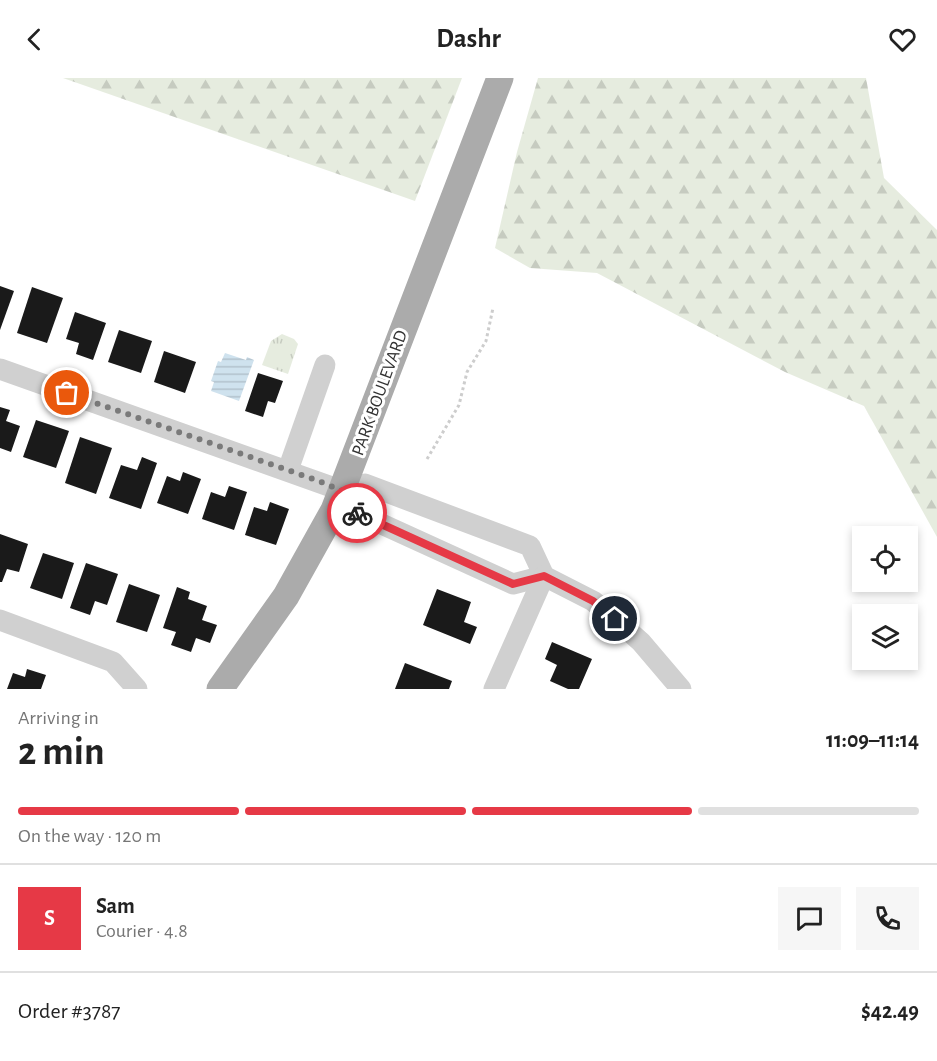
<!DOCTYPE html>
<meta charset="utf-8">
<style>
body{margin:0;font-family:"Alegreya Sans",sans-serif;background:#f6f6f6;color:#222;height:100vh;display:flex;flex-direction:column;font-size:22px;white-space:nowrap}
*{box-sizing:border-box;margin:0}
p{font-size:20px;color:#767676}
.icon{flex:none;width:33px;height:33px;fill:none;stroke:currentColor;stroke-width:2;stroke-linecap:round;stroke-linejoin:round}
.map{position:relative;height:611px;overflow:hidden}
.side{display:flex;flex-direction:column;background:#fff;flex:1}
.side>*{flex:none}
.tools{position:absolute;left:852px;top:448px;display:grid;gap:12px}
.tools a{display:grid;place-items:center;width:66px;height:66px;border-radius:0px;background:#fff;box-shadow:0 3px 9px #0003;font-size:30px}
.pin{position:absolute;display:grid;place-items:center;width:51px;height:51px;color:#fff;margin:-26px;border:3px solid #fff;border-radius:50%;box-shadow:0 2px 6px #0007}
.courier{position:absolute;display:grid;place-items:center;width:60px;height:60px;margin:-30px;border:4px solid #e63946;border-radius:50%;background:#fff;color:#222;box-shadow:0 2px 8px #0007}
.overview em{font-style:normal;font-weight:700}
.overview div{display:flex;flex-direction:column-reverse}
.overview{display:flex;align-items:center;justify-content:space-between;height:102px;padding:0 18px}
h1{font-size:39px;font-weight:700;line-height:45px}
.bar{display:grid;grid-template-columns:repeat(4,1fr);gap:9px 6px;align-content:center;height:72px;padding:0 18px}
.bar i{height:8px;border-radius:4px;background:#e0e0e0}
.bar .current{background:#e63946}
.bar p{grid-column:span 4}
.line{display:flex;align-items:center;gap:15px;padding:0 18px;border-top:2px solid #e0e0e0}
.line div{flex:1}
.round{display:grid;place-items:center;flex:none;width:63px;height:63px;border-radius:0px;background:#f6f6f6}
header{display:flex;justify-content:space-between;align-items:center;height:78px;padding:0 18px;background:#fff;font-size:27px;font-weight:700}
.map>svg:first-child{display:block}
.grass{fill:url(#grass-tufts)}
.forest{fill:url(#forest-firs)}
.water{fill:url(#water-rules)}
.building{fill:#1a1a1a}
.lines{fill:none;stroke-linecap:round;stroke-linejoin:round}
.path{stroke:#cdcdcd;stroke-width:3;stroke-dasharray:3 3;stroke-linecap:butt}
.minor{stroke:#d0d0d0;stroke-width:21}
.major{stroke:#ababab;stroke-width:27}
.done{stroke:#7a7a7a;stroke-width:6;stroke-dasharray:0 10.8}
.route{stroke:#e63946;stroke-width:8}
.labels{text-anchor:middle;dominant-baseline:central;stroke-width:6;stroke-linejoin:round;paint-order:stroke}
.street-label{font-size:18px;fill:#333;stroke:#fff}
</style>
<header><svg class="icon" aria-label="back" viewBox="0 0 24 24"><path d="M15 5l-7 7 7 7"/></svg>Dashr<svg class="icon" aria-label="heart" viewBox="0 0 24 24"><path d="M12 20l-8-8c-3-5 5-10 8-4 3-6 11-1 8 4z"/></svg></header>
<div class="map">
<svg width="937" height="611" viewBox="0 0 937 611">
<defs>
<pattern id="grass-tufts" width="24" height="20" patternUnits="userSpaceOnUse" patternTransform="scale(1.5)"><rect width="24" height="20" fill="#e6ecdf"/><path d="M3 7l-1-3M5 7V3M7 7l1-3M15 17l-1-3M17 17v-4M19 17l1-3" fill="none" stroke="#c6cbc0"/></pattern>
<pattern id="forest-firs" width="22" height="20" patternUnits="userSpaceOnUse" patternTransform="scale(1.5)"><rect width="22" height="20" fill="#e6ecdf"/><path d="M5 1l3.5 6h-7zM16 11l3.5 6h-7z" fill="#c6cbc0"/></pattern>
<pattern id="water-rules" width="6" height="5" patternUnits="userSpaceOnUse" patternTransform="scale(1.5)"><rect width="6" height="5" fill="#cfe2ee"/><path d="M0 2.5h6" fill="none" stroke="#b2c2cd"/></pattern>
</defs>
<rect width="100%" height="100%" fill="#fff"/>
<path class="grass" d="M282,256L294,261L298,266L288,296L262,287L271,263Z"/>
<g class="forest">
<path d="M63,0H462L415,123Z"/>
<path d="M538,0H866L884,100L937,152V459L864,328L785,294L597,195L530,190L495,170L517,74Z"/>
</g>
<path class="water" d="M225,275L246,282L247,279L254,282L239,323L211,313L214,304L211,303L218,283L221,284Z"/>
<g class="building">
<path d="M0,208L14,213L0,252Z"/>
<path d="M32,209L63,220L47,265L17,255Z"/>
<path d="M75,234L106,245L93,282L76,276L79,265L66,261Z"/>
<path d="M119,252L152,263L141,295L108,284Z"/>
<path d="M164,273L196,284L185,315L154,304Z"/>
<path d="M258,295L283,303L275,325L268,323L263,339L245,333Z"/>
<path d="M0,329L10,332L6,343L20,348L11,374L0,370Z"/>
<path d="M36,342L69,353L56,390L23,379Z"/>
<path d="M80,359L112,370L96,416L65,405Z"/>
<path d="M142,379L157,385L141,431L109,420L121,387L137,392Z"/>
<path d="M183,394L201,401L188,436L157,425L167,398L180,403Z"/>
<path d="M229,408L247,414L234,452L202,441L211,414L225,419Z"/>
<path d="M270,424L289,431L276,467L245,457L254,429L267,433Z"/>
<path d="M0,456L28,466L19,494L7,491L2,504H0Z"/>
<path d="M43,475L74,485L62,521L30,510Z"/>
<path d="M86,485L118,496L107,527L95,523L90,537L70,530Z"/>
<path d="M129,506L160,517L147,554L116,544Z"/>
<path d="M177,509L190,514L188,521L207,528L202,542L217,547L210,565L196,560L191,574L171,567L176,554L163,550Z"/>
<path d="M437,511L471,524L464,544L477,549L470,566L423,547Z"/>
<path d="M552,564L592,581L579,611H568L550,603L557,587L545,581Z"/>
<path d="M405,585L452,603L449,611H395Z"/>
<path d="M27,591L46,597L41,611H7L13,595L25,599Z"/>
</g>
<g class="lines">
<path class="path" d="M427,381L459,327L467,294L486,263L493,230"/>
<g class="minor">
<path d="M0,291L343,413"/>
<path d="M288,392L325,287"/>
<path d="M343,413L365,406L530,468L544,498L593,523L615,541L641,564L681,611"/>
<path d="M343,413L353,433L513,506L544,498"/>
<path d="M0,542L113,584L137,611"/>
<path d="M494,611L544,498"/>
</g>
<path class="major" d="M220,611L286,518L334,432L500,0"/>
</g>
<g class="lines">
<path class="done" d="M67,315L316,402L343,413L353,433L357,435"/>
<path class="route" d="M357,435L513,506L544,498L593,523L615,541"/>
</g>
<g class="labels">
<g class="street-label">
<text transform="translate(380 315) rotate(-70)">PARK BOULEVARD</text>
</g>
</g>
</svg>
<div class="tools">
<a><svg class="icon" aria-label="locate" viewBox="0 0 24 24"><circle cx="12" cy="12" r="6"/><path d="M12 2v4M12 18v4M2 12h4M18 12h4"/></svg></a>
<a><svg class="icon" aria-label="layers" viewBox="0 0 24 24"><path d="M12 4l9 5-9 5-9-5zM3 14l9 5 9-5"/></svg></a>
</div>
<div class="pin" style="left:67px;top:315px;background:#ea580c"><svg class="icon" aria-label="bag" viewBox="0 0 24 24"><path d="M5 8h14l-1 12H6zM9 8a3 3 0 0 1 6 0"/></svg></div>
<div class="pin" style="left:615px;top:541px;background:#1f2937"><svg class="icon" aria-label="home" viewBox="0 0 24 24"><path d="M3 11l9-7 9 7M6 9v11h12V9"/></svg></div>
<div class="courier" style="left:357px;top:435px"><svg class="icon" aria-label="bike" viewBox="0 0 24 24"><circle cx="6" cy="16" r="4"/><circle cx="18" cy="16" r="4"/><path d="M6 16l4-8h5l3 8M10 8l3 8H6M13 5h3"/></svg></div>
</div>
<section class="side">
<div class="overview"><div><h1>2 min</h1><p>Arriving in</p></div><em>11:09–11:14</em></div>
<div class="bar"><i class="current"></i><i class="current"></i><i class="current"></i><i></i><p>On the way · 120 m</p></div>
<div class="line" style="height:108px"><b class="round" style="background:#e63946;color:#fff">S</b><div><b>Sam</b><p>Courier · 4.8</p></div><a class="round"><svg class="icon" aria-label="chat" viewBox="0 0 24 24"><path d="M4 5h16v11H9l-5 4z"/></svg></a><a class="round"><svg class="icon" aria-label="phone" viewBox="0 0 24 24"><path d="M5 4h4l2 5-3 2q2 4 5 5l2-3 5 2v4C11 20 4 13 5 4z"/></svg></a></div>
<div class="line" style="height:78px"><div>Order #3787</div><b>$42.49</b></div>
</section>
